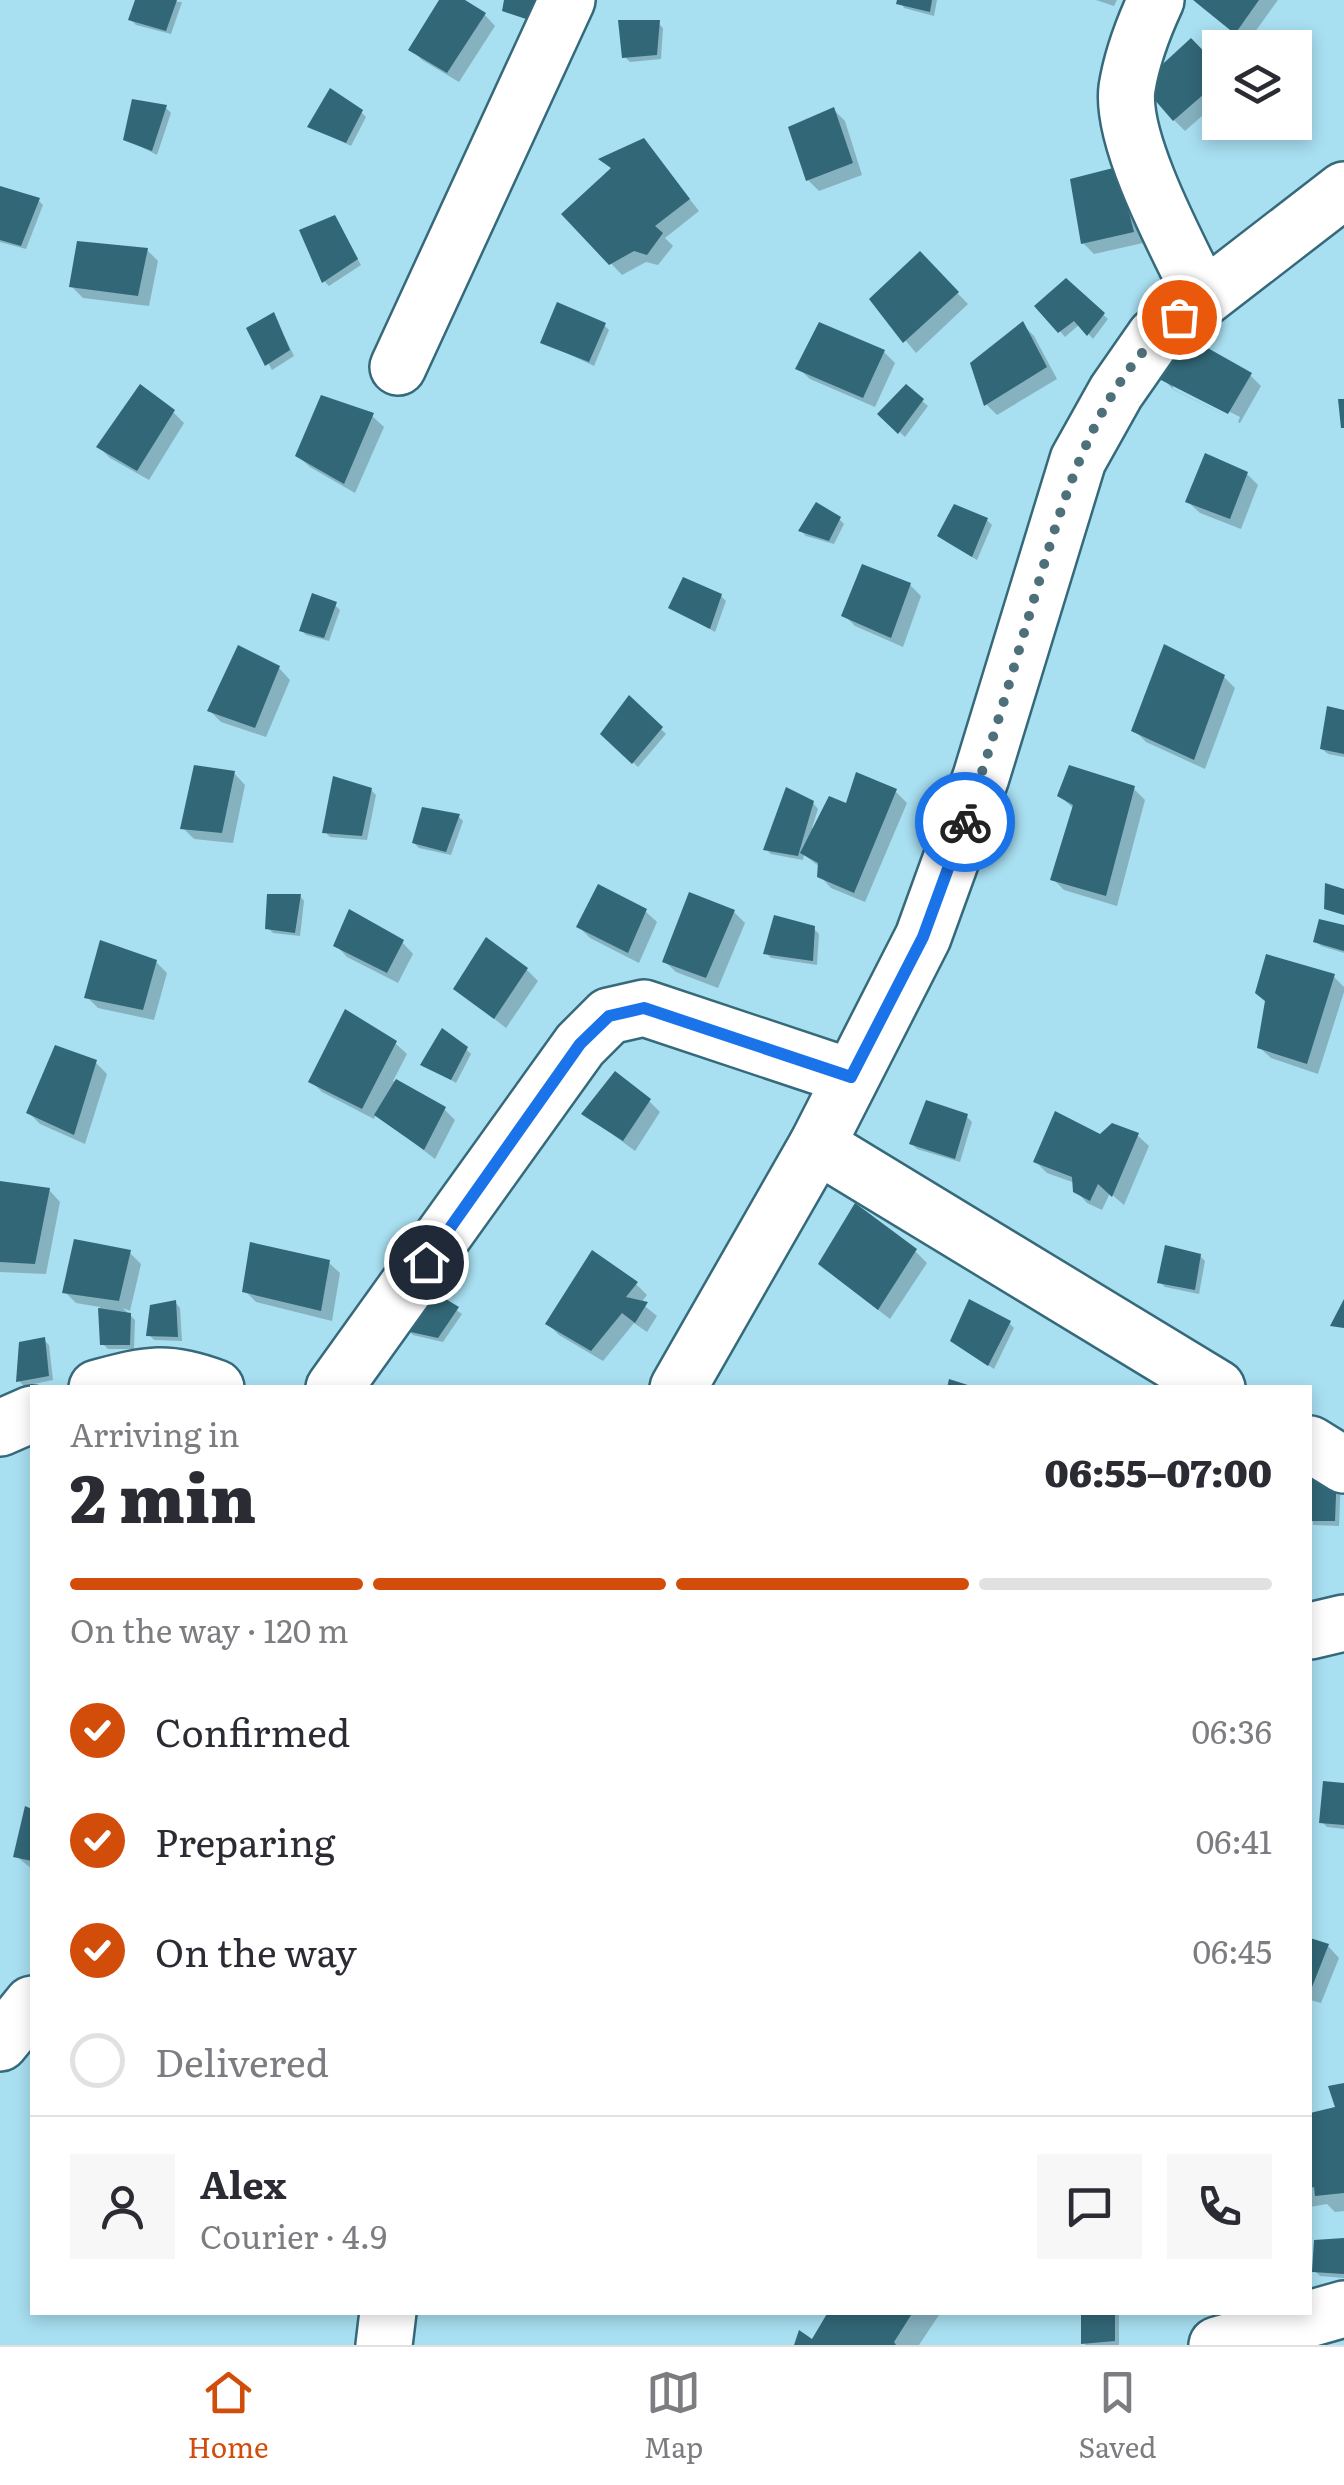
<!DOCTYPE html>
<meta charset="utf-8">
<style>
body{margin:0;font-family:Literata,serif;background:#f7f7f7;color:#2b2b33;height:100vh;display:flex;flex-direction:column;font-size:38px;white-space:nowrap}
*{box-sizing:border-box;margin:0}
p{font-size:32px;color:#7c7c81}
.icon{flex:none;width:55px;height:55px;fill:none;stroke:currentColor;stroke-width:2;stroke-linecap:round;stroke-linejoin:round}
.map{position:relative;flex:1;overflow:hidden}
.panel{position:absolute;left:30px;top:1385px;width:1282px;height:930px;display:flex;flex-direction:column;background:#fff;border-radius:0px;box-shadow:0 5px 15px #0003}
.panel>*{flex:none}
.buttons{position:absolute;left:1202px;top:30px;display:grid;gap:20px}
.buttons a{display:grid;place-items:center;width:110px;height:110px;border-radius:0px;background:#fff;box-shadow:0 5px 15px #0003;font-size:50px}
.pin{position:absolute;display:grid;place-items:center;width:85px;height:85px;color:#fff;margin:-42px;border:5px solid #fff;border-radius:50%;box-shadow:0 2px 10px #0007}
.courier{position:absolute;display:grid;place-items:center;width:100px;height:100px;margin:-50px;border:8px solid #1a73e8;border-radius:50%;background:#fff;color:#222;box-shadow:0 2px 12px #0007}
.head em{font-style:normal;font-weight:800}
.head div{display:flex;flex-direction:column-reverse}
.head{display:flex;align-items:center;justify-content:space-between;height:170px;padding:0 40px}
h1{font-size:65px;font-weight:800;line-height:75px}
.bar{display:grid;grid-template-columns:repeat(4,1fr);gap:15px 10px;align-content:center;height:120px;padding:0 40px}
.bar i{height:12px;border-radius:8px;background:#e1e1e2}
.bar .active{background:#d24d0a}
.bar p{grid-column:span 4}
.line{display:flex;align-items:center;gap:25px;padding:0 40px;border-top:2px solid #e1e1e2}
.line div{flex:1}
.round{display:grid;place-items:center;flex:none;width:105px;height:105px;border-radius:0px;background:#f7f7f7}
ol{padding:0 40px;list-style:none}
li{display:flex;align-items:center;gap:30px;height:110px}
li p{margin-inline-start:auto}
li .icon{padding:10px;border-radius:50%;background:#d24d0a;color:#fff;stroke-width:4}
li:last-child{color:#7c7c81}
li i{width:55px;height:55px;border:5px solid #e1e1e2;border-radius:50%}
.dock{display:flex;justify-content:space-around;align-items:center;height:140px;border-top:2px solid #e1e1e2;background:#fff;font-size:28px;color:#7c7c81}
.dock a{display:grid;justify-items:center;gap:5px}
.dock .active{color:#d24d0a}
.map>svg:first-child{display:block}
.shadow{fill:#0003;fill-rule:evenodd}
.building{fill:#326777}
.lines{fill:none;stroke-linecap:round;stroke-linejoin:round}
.minor-casing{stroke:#366a7b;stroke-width:60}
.minor{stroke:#fff;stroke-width:55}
.done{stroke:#4e707b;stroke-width:10;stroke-dasharray:0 18}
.route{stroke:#1a73e8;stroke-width:12}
</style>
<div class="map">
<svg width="1344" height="2345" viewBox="0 0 1344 2345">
<rect width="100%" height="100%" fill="#a8dff1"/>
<g class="shadow">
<path d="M137,0L182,2L171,34L136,25L131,20Z"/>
<path d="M442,0H460L484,14L495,26L459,82L422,60L411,49Z"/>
<path d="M900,0H937L934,16L904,8Z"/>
<path d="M1096,0H1117L1114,6Z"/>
<path d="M1200,0H1278L1247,43L1210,13Z"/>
<path d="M658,23L663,28L661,59L630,62L625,57Z"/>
<path d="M1220,71V100L1185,131L1174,120Z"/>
<path d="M166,108L171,113L157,155L126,139Z"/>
<path d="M834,110L845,121L862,175L819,191L808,180Z"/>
<path d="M361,112L366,117L351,146L310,126Z"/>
<path d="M644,141L699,211L665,238L673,246L658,265L646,262L622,275L564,214L613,170L602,160Z"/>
<path d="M1128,181L1143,243L1094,254L1083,243Z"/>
<path d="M0,189L38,200L43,205L26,249L0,242Z"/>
<path d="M335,218L361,265L329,286L324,281Z"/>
<path d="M147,250L158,261L149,306L83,298L71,286Z"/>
<path d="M920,255L968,304L916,353L872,300Z"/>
<path d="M1066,282L1108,319L1093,339L1080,324L1065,337L1038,306Z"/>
<path d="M274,315L294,356L272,370L249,329Z"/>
<path d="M604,325L609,330L594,366L543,342Z"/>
<path d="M1023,325L1034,336L1057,379L997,415L986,404Z"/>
<path d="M884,352L895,363L875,407L810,379L798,368Z"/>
<path d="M1250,375L1261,386L1240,423L1174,390L1163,379ZM1173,383L1240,417L1238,422L1173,389Z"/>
<path d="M906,387L928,406L905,437L880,414Z"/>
<path d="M173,412L184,423L149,480L110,458L99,447Z"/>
<path d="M372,416L384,427L355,493L310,467L298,456Z"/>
<path d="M1247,474L1258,485L1241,529L1200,513L1188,502Z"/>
<path d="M839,519L844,524L834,544L806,536L801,531Z"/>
<path d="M987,520L992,525L977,560L945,541Z"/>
<path d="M910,585L921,596L903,647L855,626L844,615Z"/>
<path d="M721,596L726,601L715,632L671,607Z"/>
<path d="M335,605L340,610L329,641L306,635L301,630Z"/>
<path d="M279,668L290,680L266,737L221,722L210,711Z"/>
<path d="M1224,677L1235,688L1205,769L1146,742L1134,730Z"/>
<path d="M630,698L666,734L638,767L603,734Z"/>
<path d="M1344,713V757L1328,754L1322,749Z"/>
<path d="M234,773L245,785L233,843L194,839L183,828Z"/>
<path d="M1134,789L1145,800L1117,906L1064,890L1053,879L1074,809L1060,796Z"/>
<path d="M371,790L376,795L367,840L330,837L325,832Z"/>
<path d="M896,792L907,803L865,902L831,888L820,876V867L804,855L803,860L771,854L766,849L813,803L818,809L812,828L815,829L848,806Z"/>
<path d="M458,816L463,821L451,855L419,848L414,843Z"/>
<path d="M300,896L304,901L300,936L273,933L268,928Z"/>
<path d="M645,911L657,922L639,963L590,938L579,927Z"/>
<path d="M734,912L745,923L718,988L676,972L664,961Z"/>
<path d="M1344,927V953L1321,946L1316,941Z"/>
<path d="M814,929L819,934L817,965L771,958L766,953Z"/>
<path d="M402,942L413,954L398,983L347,957L336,945Z"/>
<path d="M156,962L167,973L154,1020L98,1008L87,997Z"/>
<path d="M527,970L538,981L506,1028L456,989Z"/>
<path d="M1334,977L1344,987V992L1318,1074L1271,1058L1259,1047Z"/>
<path d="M395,1043L407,1054L393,1081L444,1109L455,1120L435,1159L376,1114L374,1119L322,1092L311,1081Z"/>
<path d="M466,1049L471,1054L456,1083L424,1064Z"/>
<path d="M96,1063L107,1074L85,1144L40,1124L29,1113Z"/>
<path d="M649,1101L660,1112L635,1151L585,1114Z"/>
<path d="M967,1117L972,1122L960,1162L917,1149L912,1144Z"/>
<path d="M1137,1135L1149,1146L1124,1205L1110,1193L1102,1210L1087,1203L1076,1191L1075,1183L1047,1173L1036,1162L1101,1137Z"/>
<path d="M0,1183L49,1190L60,1202L46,1274L0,1272Z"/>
<path d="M915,1251L927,1263L890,1319L833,1275Z"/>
<path d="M130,1253L141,1264L130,1311L123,1308L135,1320L134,1349H108L103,1344L100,1307L76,1303L65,1292Z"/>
<path d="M1200,1256L1205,1261L1199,1294L1165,1287L1160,1282Z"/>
<path d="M328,1262L340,1273L332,1321L256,1302L245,1291Z"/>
<path d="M636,1284L647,1295L641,1303L657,1316L647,1332L634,1323L603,1361L559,1335L548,1324Z"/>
<path d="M435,1295L462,1314L443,1342L413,1335L409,1331Z"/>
<path d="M176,1303L180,1308L182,1341L154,1340L149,1335Z"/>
<path d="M1009,1323L1014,1328L994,1369L958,1345Z"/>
<path d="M44,1340L49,1345L53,1380L24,1386L19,1381Z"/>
<path d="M1341,1477L1339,1526L1313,1525L1310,1483Z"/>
<path d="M1344,1785V1829L1327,1827L1322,1822Z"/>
<path d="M27,1809L32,1811V1869L16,1856Z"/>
<path d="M1310,1941L1328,1946L1339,1958L1321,2003L1310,2000Z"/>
<path d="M1344,2086V2211L1335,2212L1327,2204L1310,2207V2116L1338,2109Z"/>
<path d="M1344,2241V2278L1320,2276L1315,2271Z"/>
<path d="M831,2312H941L919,2345H797L813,2343Z"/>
<path d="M1084,2312H1119V2345H1085Z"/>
</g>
<g class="building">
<path d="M135,0H177L166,31L128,20Z"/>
<path d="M439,0H465L486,13L447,73L408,50Z"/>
<path d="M504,0H538L532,21L502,11Z"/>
<path d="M897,0H932L930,12L896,4Z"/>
<path d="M1193,0H1259L1235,34Z"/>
<path d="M618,20H660L657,55L622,58Z"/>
<path d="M1191,38L1220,68V80L1173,121L1141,84Z"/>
<path d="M330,88L363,110L346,143L307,127Z"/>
<path d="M132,99L167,105L152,151L123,140Z"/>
<path d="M834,107L853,163L806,181L788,127Z"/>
<path d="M644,138L690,199L655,226L663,233L647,255L634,251L609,265L561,214L611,168L598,159Z"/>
<path d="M1117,167L1134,232L1081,244L1070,179Z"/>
<path d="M0,186L40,198L21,246L0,240Z"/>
<path d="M335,215L358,259L322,283L299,230Z"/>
<path d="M77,241L148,248L138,296L69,287Z"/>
<path d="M920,251L959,292L903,343L869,299Z"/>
<path d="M1066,278L1105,313L1087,336L1074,321L1058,333L1034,306Z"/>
<path d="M557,302L606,323L589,362L540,343Z"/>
<path d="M274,312L290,350L265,366L246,328Z"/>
<path d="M1023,321L1047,367L984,406L970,363Z"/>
<path d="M819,322L885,350L863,398L795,369Z"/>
<path d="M1190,338L1252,373L1228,414L1159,379Z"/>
<path d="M140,384L175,410L137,471L96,447Z"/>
<path d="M906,384L924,399L898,434L877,414Z"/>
<path d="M321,395L374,413L344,484L295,456Z"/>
<path d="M1338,399H1344V428H1341Z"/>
<path d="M1205,453L1248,472L1230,519L1185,502Z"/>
<path d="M816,502L841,517L829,541L798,531Z"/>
<path d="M954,504L988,518L972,557L937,536Z"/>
<path d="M862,564L911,583L891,638L841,616Z"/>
<path d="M683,577L722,594L710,629L668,608Z"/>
<path d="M312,593L337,602L324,638L299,631Z"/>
<path d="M1164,644L1225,675L1194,760L1131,731Z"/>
<path d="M238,645L280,666L255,728L207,711Z"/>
<path d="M629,695L663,727L632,764L600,734Z"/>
<path d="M1327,706L1344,710V754L1320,749Z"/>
<path d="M194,765L235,771L222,833L180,829Z"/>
<path d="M1069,765L1135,786L1106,896L1050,880L1073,805L1057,796Z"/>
<path d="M856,772L897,789L854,893L817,877L818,863L800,853L829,796L846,803Z"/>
<path d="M333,776L372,788L362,836L322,833Z"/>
<path d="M786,787L814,801L798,856L763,850Z"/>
<path d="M422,807L460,814L446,852L412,843Z"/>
<path d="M1325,883L1344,889V915L1324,909Z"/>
<path d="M598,884L647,909L628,953L576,927Z"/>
<path d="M689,892L735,910L706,978L662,962Z"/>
<path d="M267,894H301L295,933L265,929Z"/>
<path d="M349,909L404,940L387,973L333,946Z"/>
<path d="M774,915L815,926L813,961L763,954Z"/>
<path d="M1319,919L1344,925V951L1313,942Z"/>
<path d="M486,937L528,968L494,1019L453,989Z"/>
<path d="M100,940L157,960L143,1010L84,998Z"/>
<path d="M1266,954L1335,974L1307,1064L1257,1048L1265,1001L1255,993Z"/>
<path d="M345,1009L397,1041L362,1109L308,1082Z"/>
<path d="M442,1028L468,1047L451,1080L420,1065Z"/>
<path d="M55,1045L97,1060L74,1135L26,1113Z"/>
<path d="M615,1071L651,1099L623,1141L581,1114Z"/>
<path d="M396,1079L446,1107L424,1150L374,1115Z"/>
<path d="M926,1100L968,1114L955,1159L909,1144Z"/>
<path d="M1055,1111L1100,1134L1112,1123L1139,1133L1112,1197L1098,1184L1090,1201L1073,1192L1072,1177L1033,1162Z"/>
<path d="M0,1181L50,1188L35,1264L0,1262Z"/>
<path d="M855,1203L917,1249L878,1310L818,1264Z"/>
<path d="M74,1239L131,1250L119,1301L62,1293Z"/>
<path d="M250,1242L330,1260L321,1311L242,1292Z"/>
<path d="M1165,1245L1201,1254L1195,1290L1157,1283Z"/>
<path d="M592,1250L638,1282L626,1297L648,1302L635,1323L622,1313L591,1351L545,1324Z"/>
<path d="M434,1292L459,1307L438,1338L406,1331Z"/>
<path d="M969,1299L1011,1321L988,1366L950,1341Z"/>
<path d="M1344,1299V1328L1330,1326Z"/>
<path d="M176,1300L178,1337L146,1336L150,1305Z"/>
<path d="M98,1308L131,1313L130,1345H100Z"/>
<path d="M45,1337L49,1376L16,1382L19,1342Z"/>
<path d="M949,1379L974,1387V1388H947Z"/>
<path d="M1310,1461L1337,1469L1335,1521H1310Z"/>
<path d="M1323,1781L1344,1783V1825L1319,1823Z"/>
<path d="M25,1806L32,1809V1861L13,1857Z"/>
<path d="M1310,1938L1329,1944L1310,1992Z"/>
<path d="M1344,2083V2193L1315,2196L1314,2187L1310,2188V2113L1335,2107L1328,2086Z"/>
<path d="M1344,2238V2274L1312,2272L1314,2240Z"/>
<path d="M828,2312H913L894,2342L896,2345H794L799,2330L812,2339Z"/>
<path d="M1081,2312H1115V2341L1081,2344Z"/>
</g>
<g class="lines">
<g class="minor-casing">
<g id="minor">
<path d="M1156,0C1143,28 1132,57 1127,88C1120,141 1179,249 1203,298"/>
<path d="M398,367L567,0"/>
<path d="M817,1145L1217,1388"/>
<path d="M97,1388C147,1375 166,1369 216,1388"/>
<path d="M334,1388L580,1045L609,1016L644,1008L851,1077"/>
<path d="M678,1388L817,1145L923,937L981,777L1078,460L1116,392L1155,336L1344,190"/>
<path d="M0,1428L32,1414"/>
<path d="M1310,1444L1344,1465"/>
<path d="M1310,1631L1344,1623"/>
<path d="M0,2043L32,2004"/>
<path d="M384,2345L388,2312"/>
<path d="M1217,2345L1344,2309"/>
</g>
</g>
<use href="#minor" class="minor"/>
</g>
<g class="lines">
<path class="done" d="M965,822C988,757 1007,691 1026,626C1058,519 1088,389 1179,317"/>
<path class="route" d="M426,1262L580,1044L609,1016L644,1008L851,1077L923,937L965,822"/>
</g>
</svg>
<div class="buttons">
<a><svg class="icon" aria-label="layers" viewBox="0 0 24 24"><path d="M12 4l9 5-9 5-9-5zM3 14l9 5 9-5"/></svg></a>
</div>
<div class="pin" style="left:1179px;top:317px;background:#ea580c"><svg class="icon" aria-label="bag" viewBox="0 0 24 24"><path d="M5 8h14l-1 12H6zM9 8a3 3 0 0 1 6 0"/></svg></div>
<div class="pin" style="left:426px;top:1262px;background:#1f2937"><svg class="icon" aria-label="home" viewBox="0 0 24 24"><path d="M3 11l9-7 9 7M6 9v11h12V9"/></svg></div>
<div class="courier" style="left:965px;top:822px"><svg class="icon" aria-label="bike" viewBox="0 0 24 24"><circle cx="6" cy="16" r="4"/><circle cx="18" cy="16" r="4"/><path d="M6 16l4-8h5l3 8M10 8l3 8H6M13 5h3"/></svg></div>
<section class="panel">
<div class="head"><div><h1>2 min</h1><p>Arriving in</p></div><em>06:55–07:00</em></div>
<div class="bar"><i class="active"></i><i class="active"></i><i class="active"></i><i></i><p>On the way · 120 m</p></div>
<ol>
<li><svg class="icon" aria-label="check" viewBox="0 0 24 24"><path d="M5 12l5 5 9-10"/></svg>Confirmed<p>06:36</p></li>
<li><svg class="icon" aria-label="check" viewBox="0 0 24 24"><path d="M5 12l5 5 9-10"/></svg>Preparing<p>06:41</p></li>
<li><svg class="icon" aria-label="check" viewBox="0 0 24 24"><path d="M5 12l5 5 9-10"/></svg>On the way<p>06:45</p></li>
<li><i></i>Delivered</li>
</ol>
<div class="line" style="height:180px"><a class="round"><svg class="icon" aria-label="person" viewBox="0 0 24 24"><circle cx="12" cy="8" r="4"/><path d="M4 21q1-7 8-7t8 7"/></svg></a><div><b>Alex</b><p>Courier · 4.9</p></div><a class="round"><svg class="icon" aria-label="chat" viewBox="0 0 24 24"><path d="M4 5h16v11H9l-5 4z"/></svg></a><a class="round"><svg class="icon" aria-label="phone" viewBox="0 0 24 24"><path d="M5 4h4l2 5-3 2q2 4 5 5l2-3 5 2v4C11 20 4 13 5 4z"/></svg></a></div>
</section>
</div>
<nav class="dock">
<a class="active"><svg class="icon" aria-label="home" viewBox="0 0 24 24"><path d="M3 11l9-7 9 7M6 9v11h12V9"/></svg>Home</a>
<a><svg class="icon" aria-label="map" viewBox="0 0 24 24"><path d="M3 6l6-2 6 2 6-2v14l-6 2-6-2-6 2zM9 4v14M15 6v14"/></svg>Map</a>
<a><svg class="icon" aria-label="saved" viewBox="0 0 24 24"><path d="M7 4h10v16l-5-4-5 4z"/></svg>Saved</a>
</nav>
